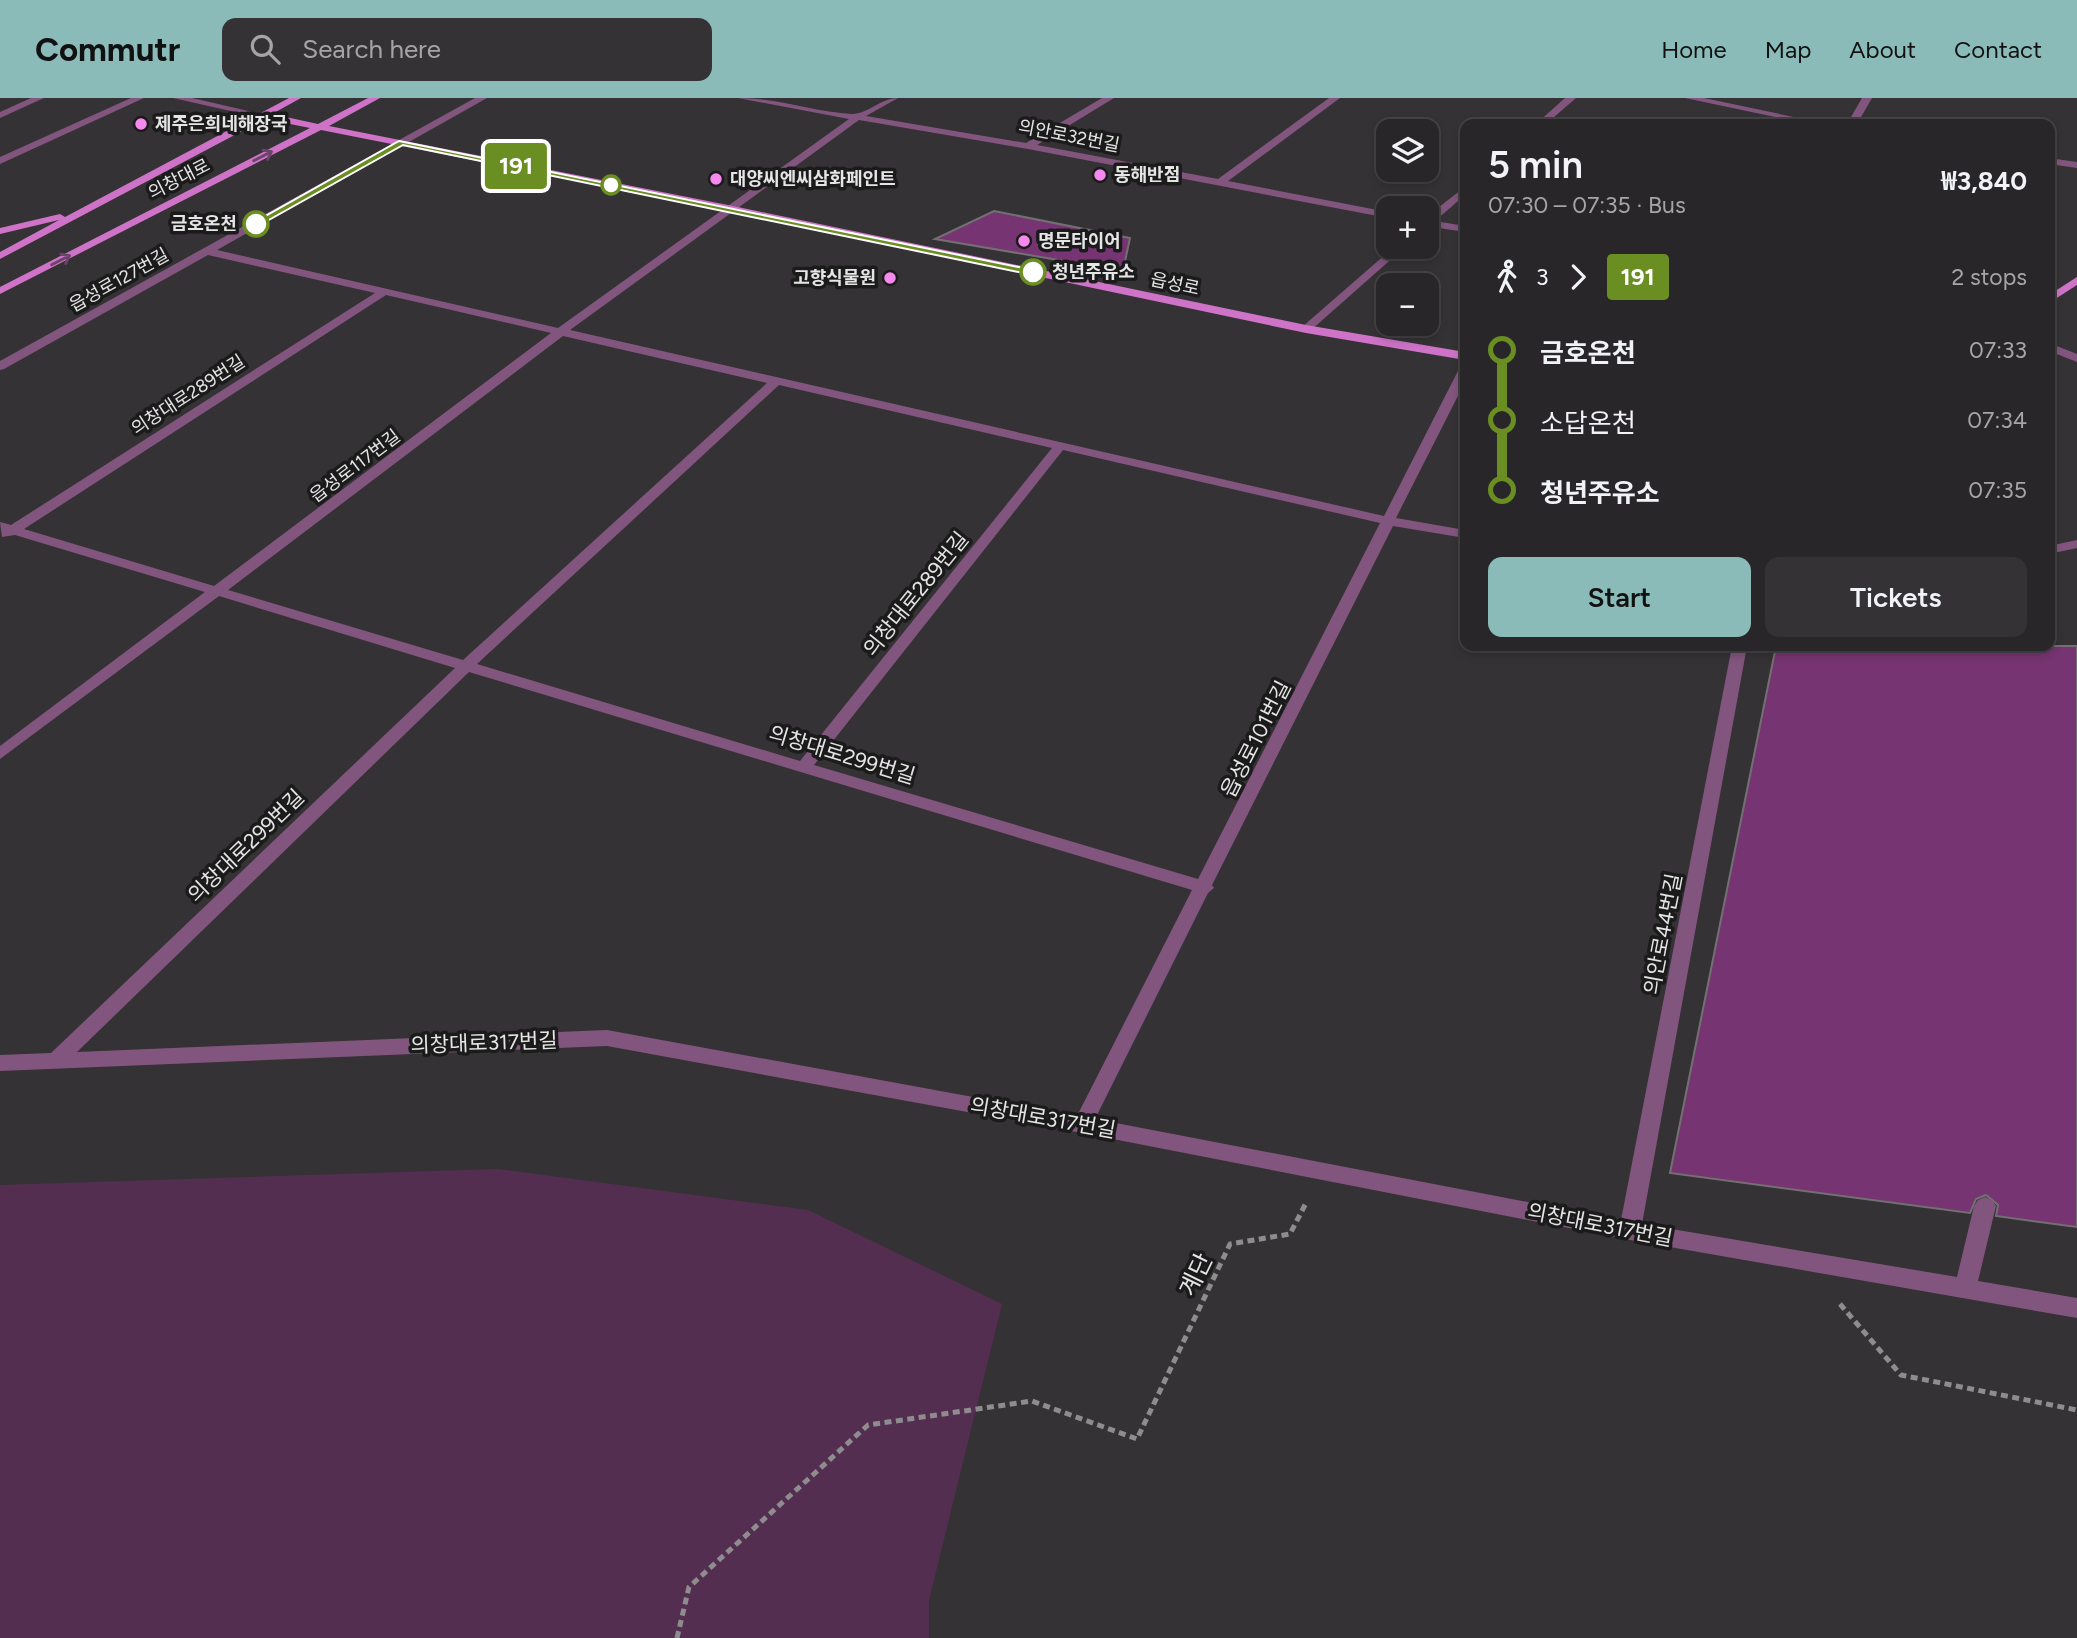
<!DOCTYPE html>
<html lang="en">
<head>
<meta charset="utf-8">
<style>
  :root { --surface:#282628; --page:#343234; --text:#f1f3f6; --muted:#a5a5a8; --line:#444345; --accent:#8bbbb9 }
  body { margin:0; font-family:Figtree,"Noto Sans KR",sans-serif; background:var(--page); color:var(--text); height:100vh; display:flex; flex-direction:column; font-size:26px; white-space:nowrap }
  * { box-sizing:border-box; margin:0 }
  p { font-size:23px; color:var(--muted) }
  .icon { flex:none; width:38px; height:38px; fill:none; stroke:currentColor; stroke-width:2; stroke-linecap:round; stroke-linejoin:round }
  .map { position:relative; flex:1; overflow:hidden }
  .side { position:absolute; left:1460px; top:21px; width:595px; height:532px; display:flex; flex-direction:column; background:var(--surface); border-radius:14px; box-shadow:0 4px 10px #0003,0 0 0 2px var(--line) }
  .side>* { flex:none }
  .badge { padding:0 14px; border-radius:5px; font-size:24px; line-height:46px }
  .fabs { position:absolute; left:1376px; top:21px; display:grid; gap:14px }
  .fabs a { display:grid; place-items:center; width:63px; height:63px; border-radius:14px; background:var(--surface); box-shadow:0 4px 10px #0003,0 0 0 2px var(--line); font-size:35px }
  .map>.badge { position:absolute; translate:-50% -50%; box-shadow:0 0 0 4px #fff }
  .legs { display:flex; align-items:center; gap:10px; height:77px; padding:0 28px; font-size:23px }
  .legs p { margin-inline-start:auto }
  .headline { display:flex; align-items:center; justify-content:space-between; height:119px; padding:0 28px }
  h1 { font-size:38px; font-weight:600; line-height:52px }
  .button { display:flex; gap:14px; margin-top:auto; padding:14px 28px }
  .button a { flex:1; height:80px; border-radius:14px; background:var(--accent); color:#111; font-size:28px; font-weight:600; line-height:80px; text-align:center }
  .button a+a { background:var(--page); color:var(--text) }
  ul { padding:0 28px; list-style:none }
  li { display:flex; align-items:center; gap:24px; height:70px; font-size:26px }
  li i { display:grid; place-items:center; width:10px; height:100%; margin:0 9px; background:currentColor }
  li i::after { content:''; width:18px; height:18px; margin:-9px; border:5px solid; border-radius:50%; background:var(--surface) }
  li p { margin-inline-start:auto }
  li:first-child i { background:linear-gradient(#0000 50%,currentColor 0) }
  li:last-child i { background:linear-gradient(currentColor 50%,#0000 0) }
  header { display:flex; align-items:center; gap:42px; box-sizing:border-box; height:98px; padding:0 35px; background:var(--accent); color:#111 }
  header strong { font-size:33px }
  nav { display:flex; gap:38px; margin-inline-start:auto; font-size:24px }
  .search { width:490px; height:63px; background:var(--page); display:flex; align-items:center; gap:18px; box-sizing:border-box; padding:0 24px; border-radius:14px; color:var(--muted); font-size:26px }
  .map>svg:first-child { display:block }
</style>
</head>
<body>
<header>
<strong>Commutr</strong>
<div class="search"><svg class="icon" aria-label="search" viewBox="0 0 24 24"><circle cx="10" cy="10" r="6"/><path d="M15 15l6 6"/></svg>Search here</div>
<nav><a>Home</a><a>Map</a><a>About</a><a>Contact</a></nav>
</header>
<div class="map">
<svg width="2077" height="1540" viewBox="0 0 2077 1540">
  <rect width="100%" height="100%" fill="#353235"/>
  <path fill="#542e51" d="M498 1071 808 1112 1002 1206 929 1502V1540H0V1087Z"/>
  <g fill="#763472" stroke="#737072" stroke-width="2">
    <path d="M994 113 1130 140 1123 173 935 141Z"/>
    <path d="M1776 548H2077V1129L1996 1118 1998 1107 1986 1097 1976 1101 1970 1115 1670 1075Z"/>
  </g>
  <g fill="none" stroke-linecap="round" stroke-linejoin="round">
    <g stroke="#8e8c8e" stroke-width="5" stroke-dasharray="7 4.5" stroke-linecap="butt">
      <path d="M1840 1206 1901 1277 2077 1312"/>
      <path d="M677 1540 689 1489 868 1327 1032 1303 1137 1341 1230 1146 1290 1136 1306 1105"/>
    </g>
    <g fill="#82557e" fill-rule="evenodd">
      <path d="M31 0H44L0 20V14Z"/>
      <path d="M131 0H144L0 66V59Z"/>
      <path d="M173 0H192L266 17 261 20Z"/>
      <path d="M475 0H487L217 152 558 230 849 21 738 0C777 0 814 14 852 16 868 16 881 0 898 0L866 18 1026 45 1102 0H1114L1037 47 1218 81 1329 0H1340L1228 83 1388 114V120L1028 51 859 22 570 232 1384 418 1459 271 1465 267V284L1396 420 1465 432V440L1393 428 1212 787 1214 790 1208 795 1095 1021 1621 1122 1732 548H1747L1642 1126 1957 1179 1974 1108 1978 1102 1985 1099 1992 1102 1996 1108 1978 1183 2077 1200V1220L1630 1142 1082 1035 607 948 0 973V957L51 955 455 570 219 498 0 661V648L205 494 15 437 2 439 0 424 11 427 375 195 208 157 4 271 0 272V263ZM386 197 551 235 214 488 24 431ZM563 238 767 285 463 562 228 492ZM779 287 1052 350 800 663 477 566ZM1063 352 1380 425 1198 781 814 667ZM469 574 1192 792 1077 1018 607 932 77 954Z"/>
      <path d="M1565 0H1576L1546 26H1536Z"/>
      <path d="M1685 0H1704L1827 26H1809Z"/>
      <path d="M1862 0H1872L1857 26H1847Z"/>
      <path d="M2049 60 2077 64V70L2049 66Z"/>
      <path d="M1465 89V97L1435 123 1465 128V134L1426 128V119Z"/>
      <path d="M1394 149H1405L1310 233H1302V229Z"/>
      <path d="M2049 245 2077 256V264L2049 253Z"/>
      <path d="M2077 442V450L2049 456V448Z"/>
    </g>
    <g fill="#ce73c7" fill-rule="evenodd">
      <path d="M289 0H301L272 16 318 26 368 0H380L329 28 733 108 1306 227 1465 254V262L1306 235 733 114 321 32 0 196V189L310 30 265 21 0 161V154L59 122 0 136V130L60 116 65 119Z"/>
      <path d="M2077 179V187L2049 205V197Z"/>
    </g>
  </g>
  <defs><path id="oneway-shaft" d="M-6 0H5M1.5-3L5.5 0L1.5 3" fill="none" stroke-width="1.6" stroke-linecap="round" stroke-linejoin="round" transform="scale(1.75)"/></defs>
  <g stroke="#6c4369">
    <use href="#oneway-shaft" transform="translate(263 58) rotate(-27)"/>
    <use href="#oneway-shaft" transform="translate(61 162) rotate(-27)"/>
  </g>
  <path fill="#6b8e23" stroke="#fff" stroke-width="2" d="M399 43 1033 172 1038 174 1033 177 403 47 258 128 251 126Z"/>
  <g fill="#f689ee" stroke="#1c1b1c" stroke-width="2.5">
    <circle cx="141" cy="26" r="7"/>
    <circle cx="1100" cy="77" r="7"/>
    <circle cx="716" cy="81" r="7"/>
    <circle cx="1024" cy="143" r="7"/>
    <circle cx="890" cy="180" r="7"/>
  </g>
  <g fill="#fff" stroke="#6b8e23" stroke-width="3.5">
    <circle cx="611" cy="87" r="9"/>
    <circle cx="256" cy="126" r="12"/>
    <circle cx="1033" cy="174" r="12"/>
  </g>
  <g text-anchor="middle" stroke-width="7" stroke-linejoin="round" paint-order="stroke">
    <g font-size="18" font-weight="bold" fill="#e6e5e6" stroke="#1c1b1c" text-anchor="start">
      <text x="155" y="32">제주은희네해장국</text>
      <text x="1114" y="83">동해반점</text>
      <text x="730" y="87">대양씨엔씨삼화페인트</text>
      <text x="1038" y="149">명문타이어</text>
      <text x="876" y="186" text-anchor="end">고향식물원</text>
    </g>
    <g font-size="18" fill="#e6e5e6" stroke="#1c1b1c">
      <text transform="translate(1069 38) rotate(11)" y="6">의안로32번길</text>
      <text transform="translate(179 81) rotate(-27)" y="6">의창대로</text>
      <text transform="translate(119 182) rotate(-29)" y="6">읍성로127번길</text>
      <text transform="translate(1175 186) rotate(12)" y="6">읍성로</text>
      <text transform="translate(188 297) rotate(-33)" y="6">의창대로289번길</text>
      <text transform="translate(355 368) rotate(-37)" y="6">읍성로117번길</text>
    </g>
    <g font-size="18" font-weight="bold" fill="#e6e5e6" stroke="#1c1b1c" text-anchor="end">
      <text x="237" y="132">금호온천</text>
      <text x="1052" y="180" text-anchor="start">청년주유소</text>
    </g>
    <g font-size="21" fill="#e6e5e6" stroke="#1c1b1c">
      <text transform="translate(916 496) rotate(-51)" y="7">의창대로289번길</text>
      <text transform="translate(1256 641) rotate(-63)" y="7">읍성로101번길</text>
      <text transform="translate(842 657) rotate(17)" y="7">의창대로299번길</text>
      <text transform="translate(246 748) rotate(-44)" y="7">의창대로299번길</text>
      <text transform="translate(1663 836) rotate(-79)" y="7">의안로44번길</text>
      <text transform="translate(484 945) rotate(-2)" y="7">의창대로317번길</text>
      <text transform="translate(1043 1020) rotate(10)" y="7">의창대로317번길</text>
      <text transform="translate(1600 1127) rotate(11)" y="7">의창대로317번길</text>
    </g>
    <g font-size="24" fill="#e6e5e6" stroke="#1c1b1c">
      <text transform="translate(1196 1177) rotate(-64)" y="8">계단</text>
    </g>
  </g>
</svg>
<div class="fabs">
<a><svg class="icon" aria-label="layers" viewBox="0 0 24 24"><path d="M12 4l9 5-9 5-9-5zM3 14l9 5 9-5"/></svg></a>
<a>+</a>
<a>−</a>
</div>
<b class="badge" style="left:516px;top:68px;background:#6b8e23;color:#fff">191</b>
<section class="side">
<div class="headline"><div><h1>5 min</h1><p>07:30 – 07:35 · Bus</p></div><b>₩3,840</b></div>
<div class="legs"><svg class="icon" aria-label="walk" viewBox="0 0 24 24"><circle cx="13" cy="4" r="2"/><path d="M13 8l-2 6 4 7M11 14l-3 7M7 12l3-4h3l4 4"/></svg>3<svg class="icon" aria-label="forward" viewBox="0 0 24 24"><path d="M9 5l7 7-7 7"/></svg><b class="badge" style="background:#6b8e23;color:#fff">191</b><p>2 stops</p></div>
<ul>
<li><i style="color:#6b8e23"></i><b>금호온천</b><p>07:33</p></li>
<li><i style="color:#6b8e23"></i><span>소답온천</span><p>07:34</p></li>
<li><i style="color:#6b8e23"></i><b>청년주유소</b><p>07:35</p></li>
</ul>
<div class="button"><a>Start</a><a>Tickets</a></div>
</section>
</div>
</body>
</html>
